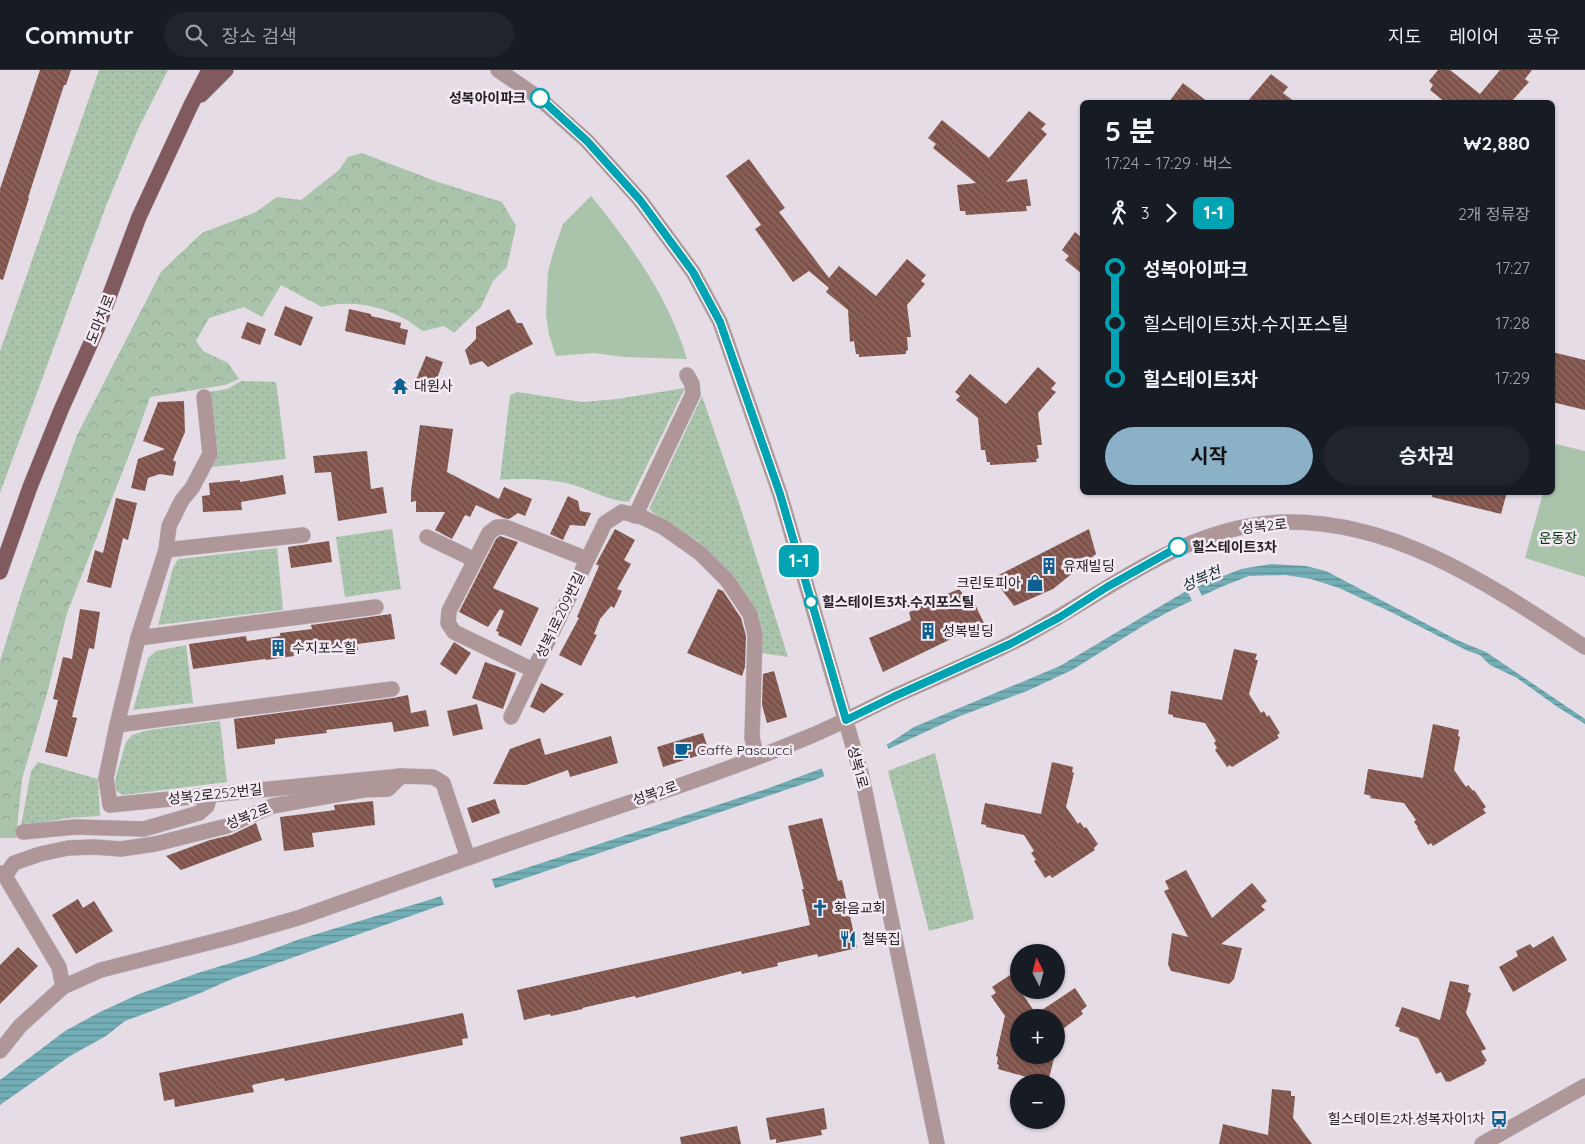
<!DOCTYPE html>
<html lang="ko">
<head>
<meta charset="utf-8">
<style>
  :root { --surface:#171b24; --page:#20242c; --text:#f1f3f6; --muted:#9ea1a6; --line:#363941; --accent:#8bb1c9 }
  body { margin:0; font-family:Quicksand,"Noto Sans KR",sans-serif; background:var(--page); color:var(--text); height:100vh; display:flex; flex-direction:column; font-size:19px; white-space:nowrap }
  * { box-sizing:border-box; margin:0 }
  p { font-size:16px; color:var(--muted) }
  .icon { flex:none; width:28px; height:28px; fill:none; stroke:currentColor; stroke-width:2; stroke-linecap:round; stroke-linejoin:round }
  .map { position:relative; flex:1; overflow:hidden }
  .drawer { position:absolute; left:1080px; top:30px; width:475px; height:395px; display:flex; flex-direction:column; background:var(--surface); border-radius:8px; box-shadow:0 1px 4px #0004 }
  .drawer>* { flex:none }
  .badge { padding:0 10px; border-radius:8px; font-size:18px; line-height:32px }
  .needle { width:32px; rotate:354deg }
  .tools { position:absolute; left:1010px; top:874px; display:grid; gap:10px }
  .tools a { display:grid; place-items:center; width:55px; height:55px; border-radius:50%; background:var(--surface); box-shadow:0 1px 4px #0004; font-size:25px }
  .map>.badge { position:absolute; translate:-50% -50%; box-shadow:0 0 0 2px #fff }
  .legs { display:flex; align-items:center; gap:8px; height:55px; padding:0 25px; font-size:16px }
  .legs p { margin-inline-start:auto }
  .headline { display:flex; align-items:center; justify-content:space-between; height:85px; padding:0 25px }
  h1 { font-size:28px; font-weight:700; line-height:38px }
  .cta { display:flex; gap:10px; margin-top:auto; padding:10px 25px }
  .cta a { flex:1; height:58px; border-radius:30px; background:var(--accent); color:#111; font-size:20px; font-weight:700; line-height:58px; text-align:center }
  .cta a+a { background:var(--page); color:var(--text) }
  ul { padding:0 25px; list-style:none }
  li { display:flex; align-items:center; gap:18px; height:55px; font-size:19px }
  li i { display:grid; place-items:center; width:8px; height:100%; margin:0 6px; background:currentColor }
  li i::after { content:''; width:12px; height:12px; margin:-6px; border:4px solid; border-radius:50%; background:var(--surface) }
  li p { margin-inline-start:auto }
  li:first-child i { background:linear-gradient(#0000 50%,currentColor 0) }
  li:last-child i { background:linear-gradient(currentColor 50%,#0000 0) }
  header { display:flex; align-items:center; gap:30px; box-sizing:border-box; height:70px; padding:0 25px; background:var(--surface); border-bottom:1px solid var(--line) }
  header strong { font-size:24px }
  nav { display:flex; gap:28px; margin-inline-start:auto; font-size:18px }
  .search { width:350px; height:45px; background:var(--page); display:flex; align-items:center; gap:12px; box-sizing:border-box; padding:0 18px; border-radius:28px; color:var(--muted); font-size:19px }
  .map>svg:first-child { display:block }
</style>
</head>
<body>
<header>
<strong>Commutr</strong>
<div class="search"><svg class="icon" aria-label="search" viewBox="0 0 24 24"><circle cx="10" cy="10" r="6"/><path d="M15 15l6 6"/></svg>장소 검색</div>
<nav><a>지도</a><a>레이어</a><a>공유</a></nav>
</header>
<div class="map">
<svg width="1585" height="1074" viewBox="0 0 1585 1074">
  <defs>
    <pattern id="grass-dots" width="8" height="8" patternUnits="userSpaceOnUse" patternTransform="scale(1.25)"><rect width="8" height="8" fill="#aac4ac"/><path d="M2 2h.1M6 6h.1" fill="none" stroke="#92a894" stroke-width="1.8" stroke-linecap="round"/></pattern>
    <pattern id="forest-crowns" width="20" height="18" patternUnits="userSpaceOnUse" patternTransform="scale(1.25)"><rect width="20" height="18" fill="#aac4ac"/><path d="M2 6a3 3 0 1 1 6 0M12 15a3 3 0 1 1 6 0" fill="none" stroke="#92a894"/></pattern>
    <pattern id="water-rules" width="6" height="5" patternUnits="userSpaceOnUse" patternTransform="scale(1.25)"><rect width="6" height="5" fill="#73aeb6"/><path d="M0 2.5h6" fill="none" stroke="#5e8d94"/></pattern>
    <pattern id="building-back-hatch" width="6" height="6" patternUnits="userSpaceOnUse" patternTransform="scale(1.25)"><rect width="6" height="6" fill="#7f534a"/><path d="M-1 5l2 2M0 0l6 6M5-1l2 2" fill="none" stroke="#8e6d67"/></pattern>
  </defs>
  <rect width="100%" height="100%" fill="#e5dce6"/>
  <g fill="url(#grass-dots)">
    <path d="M99 0H168L138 59 106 136 0 423V281Z"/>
    <path d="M241 311 276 312 286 389 212 397 218 380 209 322 227 319Z"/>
    <path d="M685 318 629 432C607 431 588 418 566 413 549 409 518 408 500 410L510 325 517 322 582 332 617 329Z"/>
    <path d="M702 326 740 436 788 587 762 583 760 564 733 506 697 470 674 459 649 439Z"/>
    <path d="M392 459 401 519 345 527 336 467Z"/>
    <path d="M277 478 283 540 158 555 173 498 178 489Z"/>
    <path d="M186 575 193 633 133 640 148 588 156 581Z"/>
    <path d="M220 651 227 712 123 725 116 721 115 710 126 672 132 665 149 660Z"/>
    <path d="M935 683 974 849 929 861 888 701Z"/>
    <path d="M38 692 98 709 100 746 68 748 21 756 31 701Z"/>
  </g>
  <path fill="url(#forest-crowns)" d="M362 83 435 111 502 132 516 156 507 197 493 211 481 237 454 263 444 256 423 261C416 257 410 251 403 248 378 235 349 230 322 237L281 215 262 247 244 237 209 248 196 271 203 281 228 293 239 309 225 315 150 327 133 375 67 543 48 620 22 709 16 768H0V591L21 524 77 365 161 202 202 163 256 142 277 127 301 130 339 100 348 87Z"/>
  <g fill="#aac4ac">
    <path d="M591 126C631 175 669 228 687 289L625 287 593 283 556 286 549 265 546 245 548 202 553 183 563 154Z"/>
    <path d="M1556 374 1585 381V507L1525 488 1543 423 1552 422 1553 387Z"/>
  </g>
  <path fill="url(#water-rules)" d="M1271 494 1306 496 1326 501 1457 570 1486 582 1585 649V654L1559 638 1517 608 1490 595 1480 585 1468 581 1391 542 1339 518 1311 509 1285 505 1249 506 1221 517 1172 540 1146 554 1072 600 1027 621 960 646 895 676 815 710 505 815 433 838 232 909 198 924 125 951 106 966 70 986 0 1035V1010L65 961 98 943 139 924 198 903 257 885 300 869 429 830 769 718 890 673 914 657 1060 596 1186 521 1241 499Z"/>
  <g fill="#e5dce6">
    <path d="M1196 514 1203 528 1193 533 1186 518Z"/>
    <path d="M886 672 889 681 825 708 821 696Z"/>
    <path d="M491 807 496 821 445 837 440 824Z"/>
  </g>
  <g fill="url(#building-back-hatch)">
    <path d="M40 0H71L66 15H64L28 128H29L3 210 0 209V119Z"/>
    <path d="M1438 0H1450L1480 24 1500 0H1532L1525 9 1529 12 1511 32H1445L1430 20 1433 15 1429 11Z"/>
    <path d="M1271 4 1288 17 1283 23 1295 32H1247Z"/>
    <path d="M1183 13 1208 32H1169Z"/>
    <path d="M1029 41 1046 54 1041 59 1047 64 1006 112 1027 109 1031 136H1026L1027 141 966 145 965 141H960L957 115 976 113 933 78 936 74 928 68 942 50 989 88Z"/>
    <path d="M749 89 785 138 779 142 829 208 839 196 876 226 907 189 926 205 921 211 925 214 907 235 911 267H907L908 280 906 281V284L859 287V284H856L854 271 850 272 848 240 826 222 829 218 809 201 793 212 755 159 761 155 726 106Z"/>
    <path d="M1075 162 1082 168V204L1065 190 1069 186 1062 180Z"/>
    <path d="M285 236 313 247 301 276 274 265Z"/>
    <path d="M349 239 371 244V246L401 253 400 258 408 260 405 275 345 261Z"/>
    <path d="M509 239 517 253H522L533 274 488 297 482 291 470 295 465 280 476 269V257Z"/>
    <path d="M247 252 266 259 260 275 241 268Z"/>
    <path d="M1552 282 1585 290V340L1552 332Z"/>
    <path d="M426 286 443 292 434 317 416 310Z"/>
    <path d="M1038 297 1056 313 1051 319 1056 322 1038 343 1042 375H1037L1039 388 1036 389 1037 392 990 395V392H987L985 380H981L978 348 956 330 960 326 955 322 970 304 1006 334Z"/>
    <path d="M184 331 185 362 173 390 176 392 173 406 160 404 148 408 145 421 131 418 138 389 165 379 143 371 158 332Z"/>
    <path d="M420 355 453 359 447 402 499 429 504 417 532 429 525 446 518 443 509 449 504 448 476 435 470 447 465 445 452 469 435 460 445 442H416V431L411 432V421Z"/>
    <path d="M367 381 371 419 383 417 387 443 338 451 331 402 315 403 313 386Z"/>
    <path d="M283 405 286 424 241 432 242 440 203 442 202 426 210 425 209 413 240 410V412Z"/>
    <path d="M1432 422H1507L1501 444 1432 427Z"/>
    <path d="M568 426 578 431 580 441 591 443 585 456 570 455 563 470 550 464Z"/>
    <path d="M116 428 137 433 128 470 123 468 111 518 87 512 95 480 103 483Z"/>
    <path d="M615 459 635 470 624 490 631 494 617 519 622 521 614 538 611 536 600 549 594 564 597 565 581 596 559 585 579 548 577 547 599 496 596 494Z"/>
    <path d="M1089 459 1096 484 1053 519 1014 536 993 508Z"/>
    <path d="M500 466 518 472 493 518 539 538 521 576 498 565 499 562 496 561 504 541 500 539 488 557 459 542 496 469Z"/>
    <path d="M329 471 332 492 291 498 288 477Z"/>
    <path d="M718 519 723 521 741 548 746 566 745 597 742 606 687 583Z"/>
    <path d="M959 519 966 528 971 526 984 553 883 602 869 568 911 550 909 542 921 538 920 533 930 529 933 530Z"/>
    <path d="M80 539 100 542 94 579 89 578 72 647 77 648 67 687 45 682 58 630 53 629 63 587 72 589Z"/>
    <path d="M391 544 395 569 357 574 358 580 343 583 342 575 293 581 294 586 266 590 265 589 193 599 189 574 246 566 247 571 280 566V563L312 559 311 555Z"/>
    <path d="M454 572 471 583 456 605 440 594Z"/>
    <path d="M1234 579 1257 584 1255 590H1258L1249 624 1261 643 1264 641 1267 647 1269 645 1280 663 1277 665 1279 668 1232 697 1230 695 1227 697 1215 680 1217 678 1214 673 1216 671 1205 653 1173 647V645L1168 644 1171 621 1222 630Z"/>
    <path d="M485 592 516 603 503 639 472 628Z"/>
    <path d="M774 601 787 647 767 653 762 635 763 604Z"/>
    <path d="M541 613 564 624 544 643 530 637Z"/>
    <path d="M408 625 411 643 426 640 429 656 394 662 392 652 326 660 327 663 275 669V674L237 679 234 649 393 628Z"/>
    <path d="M477 634 483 659 453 666 447 641Z"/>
    <path d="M1433 654 1459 660 1458 666 1460 667 1454 700 1466 717 1468 715 1473 721 1474 720 1486 737 1483 739 1486 743 1433 776 1431 773 1428 775 1417 758 1418 757 1414 752 1416 750 1404 733 1370 728 1371 726 1364 724 1368 699 1423 708Z"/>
    <path d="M703 663 709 682 663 697 657 677Z"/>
    <path d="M611 666 618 693 570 707 568 700 526 715 493 714 510 679 540 668 545 685Z"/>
    <path d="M1052 692 1073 697 1072 702 1074 703 1066 737 1078 754 1080 752 1084 758 1086 757 1098 774 1094 778 1095 780 1052 808 1050 805 1045 808 1034 791 1036 790 1031 783 1034 781 1024 765 986 757V755L981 754 985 733 1041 744Z"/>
    <path d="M495 729 500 743 472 753 467 738Z"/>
    <path d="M373 731 375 755 312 763 314 777 284 781 280 747 335 740 334 735Z"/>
    <path d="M822 748 838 811 842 810 857 878 818 887 817 884 777 893 778 896 742 904 741 901 636 928 635 926 582 938 583 939 551 946 550 944 524 950 517 920 810 855 802 819H804L788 756Z"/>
    <path d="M256 753 262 770 181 800 166 786 210 770 231 765Z"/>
    <path d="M1186 800 1212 848 1252 813 1267 831 1261 836 1265 840 1221 874 1242 878 1234 909 1229 914 1171 901 1168 894 1172 863 1188 867 1164 821 1169 819 1165 811Z"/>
    <path d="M78 829 83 838 94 831 113 861 76 884 52 845Z"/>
    <path d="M1553 866 1567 890 1513 922 1499 897 1518 886 1516 881 1530 874 1533 878Z"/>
    <path d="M18 877 38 896 0 934V895Z"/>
    <path d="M1010 905 1036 944 1075 918 1087 936 1081 941 1083 944 1056 964V948H1019V985H1055L1048 1012H1044L998 999 999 995 997 994 998 987 996 986 1005 946 991 926 996 923 992 917Z"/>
    <path d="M1450 911 1469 915 1468 922 1471 923 1466 943 1486 979 1481 981 1487 991 1484 992 1485 994 1449 1012 1448 1011 1446 1012 1441 1002 1436 1004 1418 968 1399 961 1400 958 1395 956 1402 937 1440 950Z"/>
    <path d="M463 943 468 968 462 969 463 975 285 1011 284 1008 252 1015 254 1022 175 1037 174 1029 164 1031 159 1003Z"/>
    <path d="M1272 1019 1291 1021V1026H1295L1293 1048 1312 1074H1219L1223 1054 1268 1065Z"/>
    <path d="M824 1038 827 1059 821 1060 822 1065 776 1073V1069L770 1070 766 1048Z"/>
    <path d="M737 1056 741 1074H681L680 1067Z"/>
  </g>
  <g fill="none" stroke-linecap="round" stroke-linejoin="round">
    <g stroke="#c2bac3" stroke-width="16">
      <g id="minor">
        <path d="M498 0 539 28 587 71 640 130 693 202 720 252 780 424 862 707 937 1074"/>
        <path d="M204 327 210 384 192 418 182 430 169 456 166 480 138 568 117 655 106 708 110 735 401 706 433 707 443 713 468 788"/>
        <path d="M635 446 693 324 692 314 687 305"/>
        <path d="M427 467 475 490"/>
        <path d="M166 480 303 465"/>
        <path d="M138 568 376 537"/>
        <path d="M533 600 454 562 448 553 449 541 489 463 497 457H505L587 489"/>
        <path d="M511 647 605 453 622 442 642 447 663 457 700 483 727 510 750 544 755 565 752 668 757 687"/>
        <path d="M117 655 392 619"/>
        <path d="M23 762 75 757 144 759 199 743 207 736 210 725"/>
        <path d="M0 803 5 806 59 897 63 917"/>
        <path d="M5 806 14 793 40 784 68 778 94 777 121 779 155 774 227 756 272 736 363 720 388 719 401 706"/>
        <path d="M0 981 20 956 63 917 101 900 235 866 298 848C386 817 474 785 563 755 643 728 724 702 801 670 834 657 865 640 897 625 939 606 983 588 1025 566 1109 521 1185 455 1285 452 1398 450 1494 518 1585 577"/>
        <path d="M1482 1074 1585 1016"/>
      </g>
    </g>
    <g stroke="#c2bac3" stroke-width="16">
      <g id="major">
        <path d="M201 25 226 0"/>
        <path d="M0 502 30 417 61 340 97 259 139 147 191 35 209 0"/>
      </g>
    </g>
    <use href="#minor" stroke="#ae9699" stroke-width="15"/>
    <use href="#major" stroke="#815a5e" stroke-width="15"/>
  </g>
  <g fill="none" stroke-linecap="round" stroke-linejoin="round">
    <g stroke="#fff" stroke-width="11">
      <path id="line-1" d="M540 28 587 71 640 130 693 202 720 252 780 424 846 650 893 627 1010 574 1060 547 1107 517 1178 477"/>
    </g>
    <use href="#line-1" stroke="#00a3b4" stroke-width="8"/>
  </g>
  <defs>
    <g id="temple-bare" transform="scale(1.35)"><path d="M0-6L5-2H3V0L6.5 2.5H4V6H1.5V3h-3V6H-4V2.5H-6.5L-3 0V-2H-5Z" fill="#0f6092" stroke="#f3eaf3" stroke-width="2.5" paint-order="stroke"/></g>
    <g id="building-bare" transform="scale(1.35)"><path d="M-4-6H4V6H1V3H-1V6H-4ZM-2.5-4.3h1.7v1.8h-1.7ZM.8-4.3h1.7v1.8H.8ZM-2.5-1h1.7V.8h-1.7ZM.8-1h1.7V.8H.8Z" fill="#0f6092" stroke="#f3eaf3" stroke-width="2.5" paint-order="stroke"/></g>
    <g id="shop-bare" transform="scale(1.35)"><path d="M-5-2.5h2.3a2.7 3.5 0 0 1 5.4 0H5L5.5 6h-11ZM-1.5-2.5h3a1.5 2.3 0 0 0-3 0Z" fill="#0f6092" stroke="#f3eaf3" stroke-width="2.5" paint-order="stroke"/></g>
    <g id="cafe-bare" transform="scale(1.35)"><path d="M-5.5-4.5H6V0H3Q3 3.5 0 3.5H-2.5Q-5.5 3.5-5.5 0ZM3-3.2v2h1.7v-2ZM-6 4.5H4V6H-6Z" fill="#0f6092" stroke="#f3eaf3" stroke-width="2.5" paint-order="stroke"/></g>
    <g id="church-bare" transform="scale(1.35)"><path d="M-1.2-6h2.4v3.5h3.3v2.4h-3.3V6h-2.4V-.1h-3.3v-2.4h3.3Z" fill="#0f6092" stroke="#f3eaf3" stroke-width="2.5" paint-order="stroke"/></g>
    <g id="restaurant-bare" transform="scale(1.35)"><path d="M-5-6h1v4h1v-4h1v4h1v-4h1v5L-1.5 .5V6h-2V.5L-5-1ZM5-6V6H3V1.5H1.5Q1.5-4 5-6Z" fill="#0f6092" stroke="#f3eaf3" stroke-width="2.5" paint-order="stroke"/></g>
    <g id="bus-bare" transform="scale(1.35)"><path d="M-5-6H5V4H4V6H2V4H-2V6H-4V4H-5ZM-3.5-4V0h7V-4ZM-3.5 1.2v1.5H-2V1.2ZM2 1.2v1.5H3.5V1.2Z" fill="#0f6092" stroke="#f3eaf3" stroke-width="2.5" paint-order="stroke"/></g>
  </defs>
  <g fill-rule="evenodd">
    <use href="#temple-bare" x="400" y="316"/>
    <use href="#building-bare" x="1049" y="496"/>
    <use href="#shop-bare" x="1035" y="513"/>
    <use href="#building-bare" x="928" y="561"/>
    <use href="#building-bare" x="278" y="578"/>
    <use href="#cafe-bare" x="683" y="680"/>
    <use href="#church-bare" x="820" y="838"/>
    <use href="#restaurant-bare" x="848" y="869"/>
    <use href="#bus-bare" x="1499" y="1049"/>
  </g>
  <g fill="#fff" stroke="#00a3b4" stroke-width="2.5">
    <circle cx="540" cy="28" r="9"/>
    <circle cx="1178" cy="477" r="9"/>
    <circle cx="811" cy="532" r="6"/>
  </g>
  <g text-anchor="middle" stroke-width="5" stroke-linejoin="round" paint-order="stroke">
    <g font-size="14" font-weight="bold" fill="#242024" stroke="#f3eaf3" text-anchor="start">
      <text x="526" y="33" text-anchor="end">성복아이파크</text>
      <text x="1192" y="482">힐스테이트3차</text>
      <text x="822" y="537">힐스테이트3차.수지포스틸</text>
    </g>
    <g font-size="14" fill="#242024" stroke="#f3eaf3">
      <text transform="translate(100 249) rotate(-68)" y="5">도마치로</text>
      <text transform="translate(1264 456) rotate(-6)" y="5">성복2로</text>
      <text transform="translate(560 545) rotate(-64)" y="5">성복1로209번길</text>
      <text transform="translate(858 697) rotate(75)" y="5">성복1로</text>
      <text transform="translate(655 723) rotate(-19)" y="5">성복2로</text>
      <text transform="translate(215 724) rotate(-6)" y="5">성복2로252번길</text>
      <text transform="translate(248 746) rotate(-22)" y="5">성복2로</text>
    </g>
    <g font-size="14" fill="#242024" stroke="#f3eaf3" text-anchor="start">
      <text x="414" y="321">대원사</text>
      <text x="1063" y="501">유재빌딩</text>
      <text x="1021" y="518" text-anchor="end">크린토피아</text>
      <text x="942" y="566">성복빌딩</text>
      <text x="292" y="583">수지포스힐</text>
      <text x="697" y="685">Caffè Pascucci</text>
      <text x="834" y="843">화음교회</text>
      <text x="862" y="874">철뚝집</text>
      <text x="1485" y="1054" text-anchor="end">힐스테이트2차.성복자이1차</text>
    </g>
    <g font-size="14" fill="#003b11" stroke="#f3eaf3">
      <text x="1558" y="473">운동장</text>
    </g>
    <g font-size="15" font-style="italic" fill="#102e33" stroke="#f3eaf3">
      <text transform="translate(1201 509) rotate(-23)" y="5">성복천</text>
    </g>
  </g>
</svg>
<div class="tools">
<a><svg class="needle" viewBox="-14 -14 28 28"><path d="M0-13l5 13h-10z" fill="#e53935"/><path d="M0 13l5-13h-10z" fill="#9ea1a6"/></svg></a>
<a>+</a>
<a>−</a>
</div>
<b class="badge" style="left:799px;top:491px;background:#00a3b4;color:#fff">1-1</b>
<section class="drawer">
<div class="headline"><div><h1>5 분</h1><p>17:24 – 17:29 · 버스</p></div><b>₩2,880</b></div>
<div class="legs"><svg class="icon" aria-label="walk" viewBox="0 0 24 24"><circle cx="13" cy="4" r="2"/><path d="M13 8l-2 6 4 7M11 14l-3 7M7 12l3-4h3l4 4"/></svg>3<svg class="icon" aria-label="forward" viewBox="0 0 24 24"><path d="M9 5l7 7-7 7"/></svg><b class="badge" style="background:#00a3b4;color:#fff">1-1</b><p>2개 정류장</p></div>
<ul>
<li><i style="color:#00a3b4"></i><b>성복아이파크</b><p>17:27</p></li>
<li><i style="color:#00a3b4"></i><span>힐스테이트3차.수지포스틸</span><p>17:28</p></li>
<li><i style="color:#00a3b4"></i><b>힐스테이트3차</b><p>17:29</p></li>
</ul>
<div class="cta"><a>시작</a><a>승차권</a></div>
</section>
</div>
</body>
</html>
